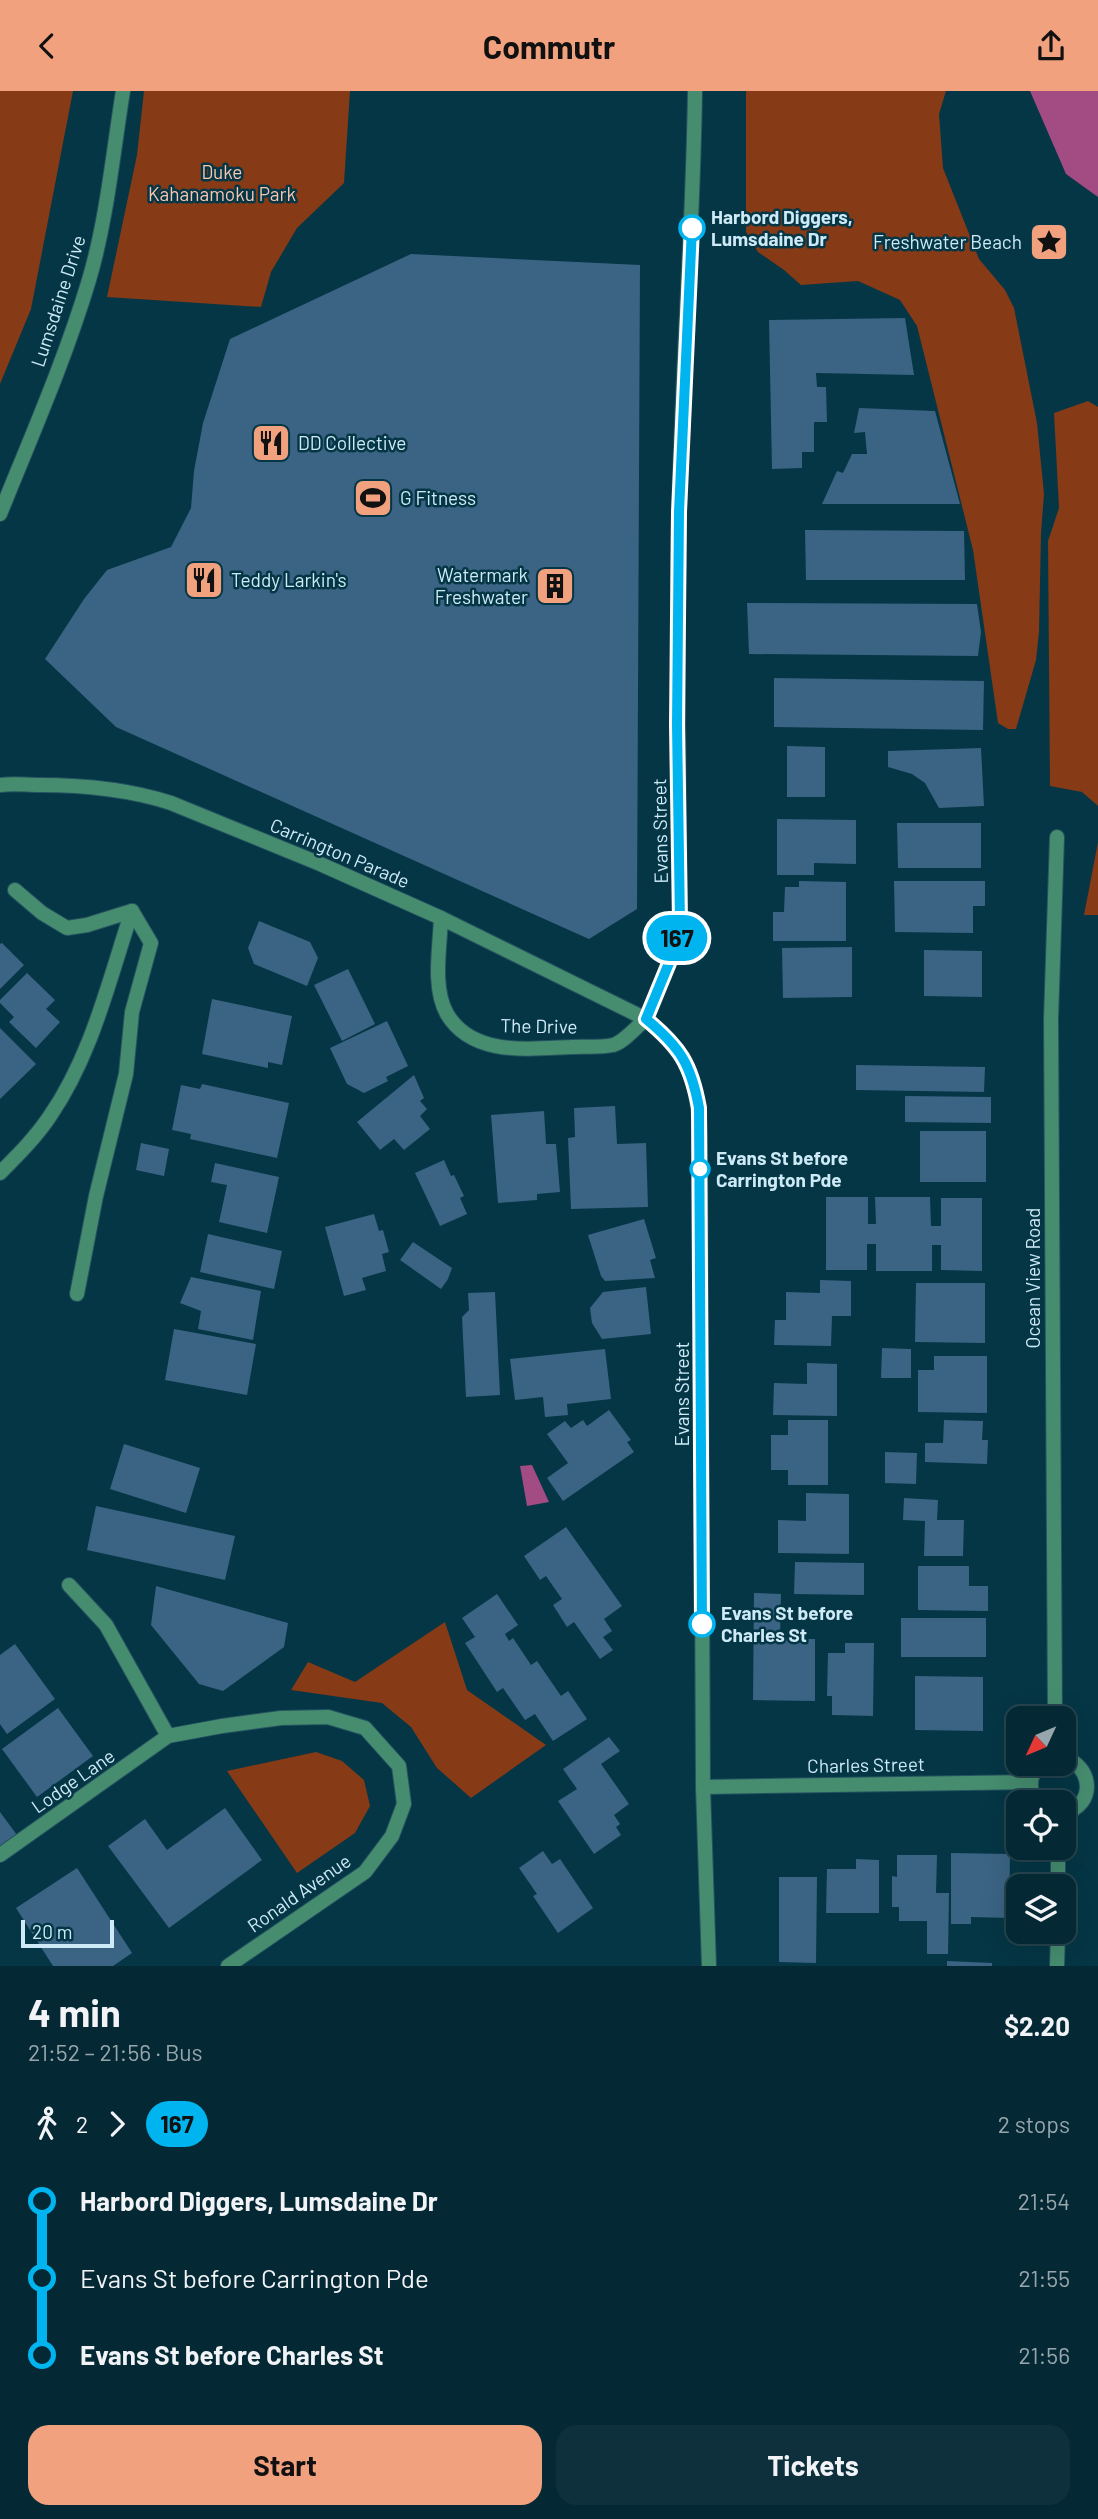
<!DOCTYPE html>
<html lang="en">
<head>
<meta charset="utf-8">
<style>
  :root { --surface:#042834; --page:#0d303c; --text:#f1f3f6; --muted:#97a6ac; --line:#25444f; --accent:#f2a17e }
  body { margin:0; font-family:Barlow,sans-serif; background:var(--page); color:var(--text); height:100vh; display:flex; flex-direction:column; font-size:26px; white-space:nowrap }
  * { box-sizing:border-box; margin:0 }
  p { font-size:23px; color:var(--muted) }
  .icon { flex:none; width:38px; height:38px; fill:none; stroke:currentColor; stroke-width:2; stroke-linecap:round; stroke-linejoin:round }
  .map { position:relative; height:1875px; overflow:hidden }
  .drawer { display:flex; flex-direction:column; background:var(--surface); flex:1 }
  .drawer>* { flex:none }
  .badge { padding:0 14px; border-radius:23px; font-size:24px; line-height:46px }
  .needle { width:46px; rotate:226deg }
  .controls { position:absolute; left:1006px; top:1615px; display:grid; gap:14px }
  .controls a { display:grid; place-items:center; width:70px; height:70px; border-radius:14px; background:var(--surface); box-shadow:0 7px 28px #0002,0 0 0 2px var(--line); font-size:35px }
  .scale { position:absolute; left:21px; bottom:18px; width:93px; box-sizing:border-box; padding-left:7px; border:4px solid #cdeaf6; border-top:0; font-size:19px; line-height:24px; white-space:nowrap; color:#cdeaf6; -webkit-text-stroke:5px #053645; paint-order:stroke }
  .map>.badge { position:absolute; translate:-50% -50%; box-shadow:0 0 0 4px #fff }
  .legs { display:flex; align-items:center; gap:10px; height:77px; padding:0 28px; font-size:23px }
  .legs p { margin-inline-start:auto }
  .headline { display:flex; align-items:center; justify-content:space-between; height:119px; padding:0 28px }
  h1 { font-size:38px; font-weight:700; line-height:52px }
  .button { display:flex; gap:14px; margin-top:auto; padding:14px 28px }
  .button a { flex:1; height:80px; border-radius:21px; background:var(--accent); color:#111; font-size:28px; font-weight:700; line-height:80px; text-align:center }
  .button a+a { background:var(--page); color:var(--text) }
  ul { padding:0 28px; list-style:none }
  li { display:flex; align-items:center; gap:24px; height:77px; font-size:26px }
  li i { display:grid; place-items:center; width:10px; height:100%; margin:0 9px; background:currentColor }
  li i::after { content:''; width:18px; height:18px; margin:-9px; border:5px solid; border-radius:50%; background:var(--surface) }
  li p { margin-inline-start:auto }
  li:first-child i { background:linear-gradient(#0000 50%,currentColor 0) }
  li:last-child i { background:linear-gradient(currentColor 50%,#0000 0) }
  header { display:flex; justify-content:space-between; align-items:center; height:91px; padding:0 28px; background:var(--accent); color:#111; font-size:32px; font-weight:700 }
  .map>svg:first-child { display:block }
</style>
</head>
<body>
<header><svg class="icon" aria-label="back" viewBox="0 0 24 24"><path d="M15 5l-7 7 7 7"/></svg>Commutr<svg class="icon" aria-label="share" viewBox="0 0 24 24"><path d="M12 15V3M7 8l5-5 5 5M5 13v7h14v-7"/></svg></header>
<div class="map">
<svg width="1098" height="1875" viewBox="0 0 1098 1875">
  <rect width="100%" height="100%" fill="#053645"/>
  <g fill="#863a16">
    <path d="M0 0H73L31 218 0 293Z"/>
    <path d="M144 0H350L344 92 297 137 271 181 261 216 107 206 137 64Z"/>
    <path d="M746 0H946L939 23 943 77 979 168 1005 199 1014 217 1037 332 1044 403 1041 442 1039 541 1036 569 1016 638H1008L998 632 973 459 917 235 900 209 858 190 801 194 784 179 758 161 746 141Z"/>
    <path d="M1088 310 1098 316V715L1082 701 1050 695 1048 450 1059 417 1054 322Z"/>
    <path d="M1098 751V824H1084Z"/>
    <path d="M445 1531 467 1599 546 1654 471 1707 437 1677 411 1636 382 1612 291 1599 308 1571 355 1591Z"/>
    <path d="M316 1661 342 1670 364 1689 370 1715 355 1742 297 1782 227 1680Z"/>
  </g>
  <g fill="#a34c83">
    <path d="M1030 0H1098V106L1066 83Z"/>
    <path d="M532 1374 549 1411 527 1415 520 1375Z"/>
  </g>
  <g fill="#3b6383">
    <path d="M411 163 640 174 637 818 589 848 116 636 45 568 84 508 107 479 171 456 191 417 194 380 203 332 230 248Z"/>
    <path d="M905 227 914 284 816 282 817 296H826L827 331H814V361H802V377L772 378 769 229Z"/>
    <path d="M859 317 935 320 960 413H822L837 380 843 382 852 363H867L865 341 854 342Z"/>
    <path d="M805 439 964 440 965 489H806Z"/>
    <path d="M747 512 977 513 981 541 978 565 749 563Z"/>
    <path d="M774 587 984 590 983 639 774 636Z"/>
    <path d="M787 655 825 656V706H787Z"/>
    <path d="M981 657 984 715 939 717 925 692 912 683 888 676V660Z"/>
    <path d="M777 728 856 729V773L814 772V784H777Z"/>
    <path d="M897 732H981V777H898Z"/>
    <path d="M799 790 846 791V850H773V821H784L785 796H799Z"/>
    <path d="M894 790H985V815H973V842L895 841Z"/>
    <path d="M259 830 310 851 318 867 307 895 254 873 248 857Z"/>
    <path d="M2 852 24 874 0 898V853Z"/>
    <path d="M852 856V906L783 907 782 857Z"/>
    <path d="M924 859 982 860V906L924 905Z"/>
    <path d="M348 878 375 933 342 950 314 894Z"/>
    <path d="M27 882 55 909 46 918 60 931 36 957 9 931 14 926 0 912V909Z"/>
    <path d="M212 908 292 925 282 974 268 971V977L202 963Z"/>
    <path d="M387 930 408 975 386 986 388 990 364 1002 347 993 330 957Z"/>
    <path d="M0 937 36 973 0 1008Z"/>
    <path d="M856 974 985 976 984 1001 856 999Z"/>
    <path d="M414 984 424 1007 420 1010 427 1018 420 1025 430 1038 404 1059 394 1048 380 1059 357 1031Z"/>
    <path d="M202 993 289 1012 277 1067 190 1048 191 1043 172 1039 181 994 200 998Z"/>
    <path d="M905 1005 991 1006V1032L905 1031Z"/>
    <path d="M615 1015 617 1053 646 1052 648 1116 571 1118 568 1047 575 1046 574 1017Z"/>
    <path d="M544 1020 546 1053H556L560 1101 537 1103V1109L498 1112 491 1024Z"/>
    <rect x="920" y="1040" width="66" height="51"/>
    <path d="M141 1052 169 1058 164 1085 136 1079Z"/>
    <path d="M444 1069 451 1085 454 1084 464 1105 460 1107 467 1123 440 1135 415 1082Z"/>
    <path d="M215 1072 279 1086 267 1142 219 1131 227 1094 211 1091Z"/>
    <path d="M826 1106H868V1133H876L875 1106H930L931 1135H941V1107H982V1180L941 1179V1154H932V1180H876V1153H867V1179H826Z"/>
    <path d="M374 1123 379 1140 383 1139 389 1161 382 1163 386 1180 362 1187 366 1199 344 1205 325 1136Z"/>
    <path d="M644 1128 656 1167 650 1169 655 1187 605 1190 601 1185 588 1144Z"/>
    <path d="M208 1143 282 1160 274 1198 200 1181Z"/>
    <path d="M413 1151 452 1177 448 1188 441 1198 400 1169Z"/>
    <path d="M191 1186 261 1200 253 1249 198 1238 201 1220 180 1212Z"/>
    <path d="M820 1189 851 1190V1225H832L831 1255 774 1254 775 1229H786V1201L820 1202Z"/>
    <path d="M916 1192H985V1252L915 1251Z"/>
    <path d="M646 1196 651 1243 602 1248 592 1232 590 1217 603 1201Z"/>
    <path d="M495 1201 500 1304 466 1306 462 1226 469 1219 468 1202Z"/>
    <path d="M174 1238 256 1253 247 1304 165 1289Z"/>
    <path d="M882 1257 911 1258V1287H881Z"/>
    <path d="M605 1258 611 1308 567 1313 568 1324 545 1326 543 1306 515 1309 510 1268Z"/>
    <path d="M934 1265H987V1322L918 1321V1279H934Z"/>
    <path d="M807 1272 837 1273V1325L773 1324 774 1292 807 1293Z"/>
    <path d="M609 1319 631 1349 627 1351 634 1361 563 1410 547 1387 568 1372 547 1343 565 1330 571 1337 583 1329 587 1335Z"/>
    <path d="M788 1329H828V1394H788V1379H771V1344H788Z"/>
    <path d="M944 1329 983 1330 982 1349H988L987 1373 925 1371V1352H943Z"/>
    <path d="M124 1353 200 1377 186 1422 110 1398Z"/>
    <path d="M885 1361 917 1362 916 1393 885 1392Z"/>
    <path d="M806 1402 849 1403V1463L778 1462V1429L806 1430Z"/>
    <path d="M904 1407 938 1409 937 1429H964L963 1465H924L925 1430 903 1429Z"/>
    <path d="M96 1415 235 1445 225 1489 87 1459Z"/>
    <path d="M566 1436 622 1515 604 1528 612 1540 603 1546 613 1559 600 1568 574 1531 567 1536 553 1514 562 1508 546 1485 540 1489 524 1465Z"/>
    <path d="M795 1471 864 1472V1504L794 1503Z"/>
    <path d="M918 1475H969V1495H988V1520L918 1519Z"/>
    <path d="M156 1495 288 1532 284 1556 223 1600 199 1593 151 1534Z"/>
    <path d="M754 1502 781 1503 780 1548H815V1610L753 1609Z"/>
    <path d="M497 1503 518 1534 505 1543 509 1550 513 1547 531 1574 537 1570 561 1605 568 1600 587 1628 553 1650 535 1623 525 1629 503 1597 497 1601 465 1552 475 1546 462 1527Z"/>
    <rect x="901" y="1527" width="85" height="39"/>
    <path d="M845 1552H874L873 1625 832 1624V1605H827L828 1562H845Z"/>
    <path d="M15 1553 55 1608 7 1643 0 1633V1564Z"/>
    <path d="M915 1585 983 1586V1640L915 1639Z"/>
    <path d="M58 1617 93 1665 37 1706 2 1658Z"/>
    <path d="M609 1646 620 1660 601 1673 629 1713 614 1724 620 1733 616 1736 621 1744 594 1763 558 1710 577 1698 563 1678Z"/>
    <path d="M225 1717 262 1769 169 1837 108 1755 145 1728 167 1759Z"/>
    <path d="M0 1721 17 1744 0 1756Z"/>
    <path d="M543 1760 552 1773 560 1768 593 1817 558 1842 533 1805 537 1803 519 1777Z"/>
    <path d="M951 1762 1010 1763 1009 1827 971 1826V1833H951Z"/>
    <path d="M897 1764H937L936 1802H949L948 1863H927V1830H899V1816H892V1785L897 1786Z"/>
    <path d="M856 1768 879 1769V1822H826L827 1778H856Z"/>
    <path d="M77 1777 132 1862 113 1875H53L16 1817Z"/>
    <path d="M779 1786H817L816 1872 779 1871Z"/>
    <path d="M947 1870 992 1872V1875H947Z"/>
  </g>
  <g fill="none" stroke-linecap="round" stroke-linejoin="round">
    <g stroke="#255361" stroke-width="16">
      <g id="service">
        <path d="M15 799 42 822 67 837 87 834 132 820 151 852 132 921 126 983 96 1105 77 1203"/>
        <path d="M441 827C440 856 432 897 447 923 472 965 527 958 570 956 583 955 599 957 613 954 624 951 637 935 646 928"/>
      </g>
    </g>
    <g stroke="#255361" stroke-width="16">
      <g id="minor">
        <path d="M0 423C31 346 65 269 89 189 107 128 113 62 123 0"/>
        <path d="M646 928 674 860 680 831C679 695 676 559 679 423 682 282 693 141 695 0"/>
        <path d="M0 1082C18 1064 36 1046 50 1025 92 964 109 889 132 820"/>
        <path d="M69 1494 106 1534 168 1645"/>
        <path d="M1055 1628 1051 928 1057 746"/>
        <path d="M1064 1666C1093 1676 1096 1714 1064 1722"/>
        <path d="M703 1696 1030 1691"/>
        <path d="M1037 1712C1028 1698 1029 1685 1039 1673"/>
        <path d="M0 1764 168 1645 222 1635 281 1627 328 1626 365 1637 399 1675 404 1713 392 1745 365 1781 228 1875"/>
        <path d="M1058 1796V1757"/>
        <path d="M1057 1875 1058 1841"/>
      </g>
    </g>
    <g stroke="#255361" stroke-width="16">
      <path id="tertiary" d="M0 694C13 692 26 694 39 694 84 694 128 698 171 712L318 772 441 827 646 928C690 964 698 989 700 1044L703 1696 709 1875"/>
    </g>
    <use href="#service" stroke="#468d6f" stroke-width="14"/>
    <use href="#minor" stroke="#468d6f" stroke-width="14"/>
    <use href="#tertiary" stroke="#468d6f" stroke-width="14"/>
  </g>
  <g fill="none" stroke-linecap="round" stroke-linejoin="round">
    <g stroke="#fff" stroke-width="16">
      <path id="line-1" d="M692 137 679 421 677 634 680 831 674 860 646 928C680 956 691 973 699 1017L702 1533"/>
    </g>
    <use href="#line-1" stroke="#00b5ef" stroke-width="10"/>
  </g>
  <defs>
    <g id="sight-square" transform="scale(2.0125)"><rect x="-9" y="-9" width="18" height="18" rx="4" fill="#f2a17e" stroke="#053645"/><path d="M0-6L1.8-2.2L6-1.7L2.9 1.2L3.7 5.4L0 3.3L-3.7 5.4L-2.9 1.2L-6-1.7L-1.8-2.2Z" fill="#111"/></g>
    <g id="restaurant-square" transform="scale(2.0125)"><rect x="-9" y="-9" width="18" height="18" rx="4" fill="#f2a17e" stroke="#053645"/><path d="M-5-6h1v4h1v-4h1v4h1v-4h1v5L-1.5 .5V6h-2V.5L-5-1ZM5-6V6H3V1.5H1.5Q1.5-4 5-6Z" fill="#111"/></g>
    <g id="stadium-square" transform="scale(2.0125)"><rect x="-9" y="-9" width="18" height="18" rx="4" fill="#f2a17e" stroke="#053645"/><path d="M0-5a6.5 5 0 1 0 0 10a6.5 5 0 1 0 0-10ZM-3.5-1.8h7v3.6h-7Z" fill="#111"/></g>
    <g id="building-square" transform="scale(2.0125)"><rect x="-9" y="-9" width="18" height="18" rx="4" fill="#f2a17e" stroke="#053645"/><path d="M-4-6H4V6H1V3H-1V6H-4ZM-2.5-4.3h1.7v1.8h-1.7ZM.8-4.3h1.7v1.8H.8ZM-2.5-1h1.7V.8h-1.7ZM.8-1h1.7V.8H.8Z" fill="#111"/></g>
  </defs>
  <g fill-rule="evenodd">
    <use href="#sight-square" x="1049" y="151"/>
    <use href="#restaurant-square" x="271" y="352"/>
    <use href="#stadium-square" x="373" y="407"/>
    <use href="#restaurant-square" x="204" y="489"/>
    <use href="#building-square" x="555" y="495"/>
  </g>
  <g fill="#fff" stroke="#00b5ef" stroke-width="3.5">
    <circle cx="692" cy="137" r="12"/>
    <circle cx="700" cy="1078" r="9"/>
    <circle cx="702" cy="1533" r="12"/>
  </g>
  <g text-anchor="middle" stroke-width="5" stroke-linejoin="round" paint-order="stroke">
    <g font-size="19" fill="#f9c6b1" stroke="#053645">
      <text x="222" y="88">Duke<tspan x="222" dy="22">Kahanamoku Park</tspan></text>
    </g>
    <g font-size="19" font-weight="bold" fill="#cdeaf6" stroke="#053645" text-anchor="start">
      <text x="711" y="133">Harbord Diggers,<tspan x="711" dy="22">Lumsdaine Dr</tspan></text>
      <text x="716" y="1074">Evans St before<tspan x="716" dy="22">Carrington Pde</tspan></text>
      <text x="721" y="1529">Evans St before<tspan x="721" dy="22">Charles St</tspan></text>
    </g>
    <g font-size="19" fill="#cdeaf6" stroke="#053645" text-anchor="start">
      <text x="1022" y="158" text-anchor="end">Freshwater Beach</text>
      <text x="298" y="359">DD Collective</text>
      <text x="400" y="414">G Fitness</text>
      <text x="528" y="491" text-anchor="end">Watermark<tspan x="528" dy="22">Freshwater</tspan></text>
      <text x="231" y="496">Teddy Larkin's</text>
    </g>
    <g font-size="19" fill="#cdeaf6" stroke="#053645">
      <text transform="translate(58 210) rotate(-72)" y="7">Lumsdaine Drive</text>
      <text transform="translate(660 740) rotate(-91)" y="7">Evans Street</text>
      <text transform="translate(340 762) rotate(23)" y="7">Carrington Parade</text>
      <text transform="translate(539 935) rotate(1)" y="7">The Drive</text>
      <text transform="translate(1033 1187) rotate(-90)" y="7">Ocean View Road</text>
      <text transform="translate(682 1303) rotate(-90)" y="7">Evans Street</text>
      <text transform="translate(866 1674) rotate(-1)" y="7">Charles Street</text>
      <text transform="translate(73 1690) rotate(-35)" y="7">Lodge Lane</text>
      <text transform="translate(299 1802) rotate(-35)" y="7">Ronald Avenue</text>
    </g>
  </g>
</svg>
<div class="controls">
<a><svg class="needle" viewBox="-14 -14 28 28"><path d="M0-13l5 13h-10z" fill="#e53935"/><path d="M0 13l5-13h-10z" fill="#97a6ac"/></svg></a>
<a><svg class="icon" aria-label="locate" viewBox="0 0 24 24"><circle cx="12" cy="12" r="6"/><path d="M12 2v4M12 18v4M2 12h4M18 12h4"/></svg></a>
<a><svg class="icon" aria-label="layers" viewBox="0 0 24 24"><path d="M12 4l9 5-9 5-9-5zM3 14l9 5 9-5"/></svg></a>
</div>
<div class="scale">20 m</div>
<b class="badge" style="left:677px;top:847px;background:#00b5ef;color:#111">167</b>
</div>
<section class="drawer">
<div class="headline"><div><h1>4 min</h1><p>21:52 – 21:56 · Bus</p></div><b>$2.20</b></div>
<div class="legs"><svg class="icon" aria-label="walk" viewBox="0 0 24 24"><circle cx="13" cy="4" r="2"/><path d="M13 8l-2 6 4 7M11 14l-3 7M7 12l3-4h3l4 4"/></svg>2<svg class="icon" aria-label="forward" viewBox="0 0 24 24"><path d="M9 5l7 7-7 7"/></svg><b class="badge" style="background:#00b5ef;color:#111">167</b><p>2 stops</p></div>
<ul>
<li><i style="color:#00b5ef"></i><b>Harbord Diggers, Lumsdaine Dr</b><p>21:54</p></li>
<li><i style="color:#00b5ef"></i><span>Evans St before Carrington Pde</span><p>21:55</p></li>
<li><i style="color:#00b5ef"></i><b>Evans St before Charles St</b><p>21:56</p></li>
</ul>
<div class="button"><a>Start</a><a>Tickets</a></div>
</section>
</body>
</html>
